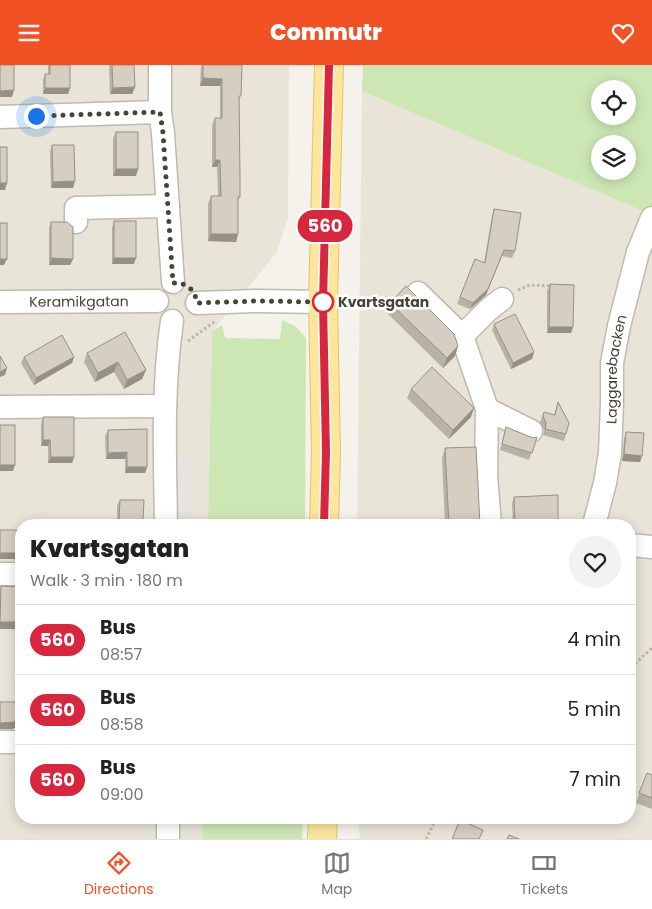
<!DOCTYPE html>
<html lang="en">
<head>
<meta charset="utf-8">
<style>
  :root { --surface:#fff; --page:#f2f2f2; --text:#222; --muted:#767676; --line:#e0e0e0; --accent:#f25123 }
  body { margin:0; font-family:Poppins,sans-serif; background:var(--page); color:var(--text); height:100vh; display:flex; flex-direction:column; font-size:19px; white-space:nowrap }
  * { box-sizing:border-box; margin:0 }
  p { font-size:16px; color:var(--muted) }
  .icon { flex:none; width:28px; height:28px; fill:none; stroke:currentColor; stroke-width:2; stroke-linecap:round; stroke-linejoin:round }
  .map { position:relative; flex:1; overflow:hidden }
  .sheet { position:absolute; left:15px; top:454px; width:621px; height:305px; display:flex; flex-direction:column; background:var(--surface); border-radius:20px; box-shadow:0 2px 12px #0003 }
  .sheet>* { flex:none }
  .badge { padding:0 10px; border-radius:16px; font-size:18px; line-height:32px }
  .fabs { position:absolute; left:591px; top:15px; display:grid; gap:10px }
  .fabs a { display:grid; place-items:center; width:45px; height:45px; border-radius:50%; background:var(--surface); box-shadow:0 2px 12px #0003; font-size:25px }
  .you { position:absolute; width:25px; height:25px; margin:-12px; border:4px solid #fff; border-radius:50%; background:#1a73e8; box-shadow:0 0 0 8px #1a73e833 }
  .map>.badge { position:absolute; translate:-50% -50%; box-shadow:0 0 0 2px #fff }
  .round { display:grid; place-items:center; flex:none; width:52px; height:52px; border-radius:26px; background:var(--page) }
  .head { display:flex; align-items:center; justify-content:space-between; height:85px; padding:0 15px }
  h1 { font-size:24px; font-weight:800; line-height:38px }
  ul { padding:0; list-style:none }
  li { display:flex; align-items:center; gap:15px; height:70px; padding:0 15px; border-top:1px solid var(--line) }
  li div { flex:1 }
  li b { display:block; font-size:19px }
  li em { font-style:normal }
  li .badge { min-width:55px; font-weight:700; text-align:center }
  header { display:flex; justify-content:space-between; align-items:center; height:65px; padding:0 15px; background:var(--accent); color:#fff; font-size:22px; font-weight:800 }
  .menu { display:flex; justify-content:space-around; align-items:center; height:70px; border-top:1px solid var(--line); background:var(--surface); font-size:14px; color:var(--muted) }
  .menu a { display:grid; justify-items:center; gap:2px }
  .menu .selected { color:var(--accent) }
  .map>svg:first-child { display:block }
</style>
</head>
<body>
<header><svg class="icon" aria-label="menu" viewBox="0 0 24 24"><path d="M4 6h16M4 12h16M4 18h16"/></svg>Commutr<svg class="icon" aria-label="heart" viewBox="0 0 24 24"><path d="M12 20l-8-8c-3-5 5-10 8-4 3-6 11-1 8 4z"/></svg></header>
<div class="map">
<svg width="652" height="774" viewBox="0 0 652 774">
  <rect width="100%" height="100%" fill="#f4f2ea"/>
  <g fill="#e8e4d8">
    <path d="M0 0H289L288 153 277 187 212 267 208 460H21V752L203 753V774H0Z"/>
    <path d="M362 26 652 150V774H360L358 753 630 752V460H357Z"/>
  </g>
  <g fill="#cde7b4" fill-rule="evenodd">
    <path d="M363 0H652V150L362 26ZM600 24H628V51H600ZM600 79H628V106H600Z"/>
    <path d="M282 255 295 261 306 273 305 460H208L212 266 222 260 225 273 280 274Z"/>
    <path d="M203 753H303L302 774H203Z"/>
  </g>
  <path fill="#e6e4e1" d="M178 389H190L189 460H177Z"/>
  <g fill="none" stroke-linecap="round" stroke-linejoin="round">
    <g stroke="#c0baad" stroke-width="25">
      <g id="minor">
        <path d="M160 0V47L163 68 173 217"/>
        <path d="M0 52 160 47"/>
        <path d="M76 157V143L168 141"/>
        <path d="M418 228 462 271 487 344 486 411 490 460"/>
        <path id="s1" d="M0 237 157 236"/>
        <path d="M197 238 256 236 323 237"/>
        <path d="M462 271 488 245 502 234"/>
        <path d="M0 342 165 341"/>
        <path d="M487 344 531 366"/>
        <path d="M166 460C165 392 162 324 172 256"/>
        <path id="s2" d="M594 460 605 418 610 388 612 338V298L619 261 638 187 652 153"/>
        <path d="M630 480 652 482"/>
        <path d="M0 509H21"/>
        <path d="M0 677H21"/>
        <path d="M168 752V774"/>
      </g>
    </g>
    <g stroke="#e0c56c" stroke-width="30">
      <g id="major">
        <path d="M324 460 326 387 323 237 329 0"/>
        <path d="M322 774 323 752"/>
      </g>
    </g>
    <g stroke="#c1b79e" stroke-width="3" stroke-dasharray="2.5 2.5" stroke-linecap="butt">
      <path d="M518 225 530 220 553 221"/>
      <path d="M188 276 214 257"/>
      <path d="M630 600 637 597 652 583"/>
      <path d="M426 774 437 752"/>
    </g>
    <use href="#minor" stroke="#fff" stroke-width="22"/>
    <use href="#major" stroke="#fbe69c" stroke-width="28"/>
  </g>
  <g fill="#b8b1a5">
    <path d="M48 0H70V23L68 29H43V15L45 9H48Z"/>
    <path d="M109 0H134L135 22 132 29H110Z"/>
    <path d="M201 0H242L239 37 240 132 238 136V169L236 177 208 176V139L211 131H218L217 102H212V60L215 53H220V21H200Z"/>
    <path d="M116 67 136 111H113V73Z"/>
    <path d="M52 80 73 123H51L50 87Z"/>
    <path d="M494 144 515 186 512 193 502 191 486 230 470 244 457 239 475 194 484 198 492 151Z"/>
    <path d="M114 156 134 199H112V163Z"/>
    <path d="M51 157 73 194 70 200H49V163Z"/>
    <path d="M550 219 573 262 571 268H547V226Z"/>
    <path d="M390 238 458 281 455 291 443 303 386 247Z"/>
    <path d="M494 259 534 287 532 294 511 304 492 265Z"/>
    <path d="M87 288 146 305 142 314 124 324 114 307 95 317 84 297Z"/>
    <path d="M24 292H74L72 298 34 320 21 298Z"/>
    <path d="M411 324 471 352 449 374 407 333Z"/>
    <path d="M558 337 566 369 564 376 543 370 544 365 540 357 544 347 554 350Z"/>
    <path d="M43 352 74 392 72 398H48V381H41V359Z"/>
    <path d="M506 362 528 371 534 373 537 372 529 395 500 385Z"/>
    <path d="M108 365 147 402 145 408H125V394H106L105 371Z"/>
    <path d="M626 367 642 391 640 397 622 396 624 373Z"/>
    <path d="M445 383 480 460H445L442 393Z"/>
    <path d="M514 432 558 455 556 460H513L512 438Z"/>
    <path d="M120 435 143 455 148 460H117V441Z"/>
    <path d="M1 521 21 522V561L20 564H0V524Z"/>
    <path d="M21 695V737H18L19 702Z"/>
    <path d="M647 708 652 710V744L636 738Z"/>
  </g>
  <g fill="#969086">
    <path d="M203 13 222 14 220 21H200Z"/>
    <path d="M135 22 132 29H110L113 23Z"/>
    <path d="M45 23H70L68 29H43Z"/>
    <path d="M14 25 12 32H0V26Z"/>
    <path d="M215 95H220L217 102H212Z"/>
    <path d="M116 104H138L136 111H113Z"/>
    <path d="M75 116 73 123H51L53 117Z"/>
    <path d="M0 118H7L5 125H0Z"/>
    <path d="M211 169H238L236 177 208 176Z"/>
    <path d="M504 185 486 230 470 244 473 238Z"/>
    <path d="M51 193 73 194 70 200H49Z"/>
    <path d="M114 193H136L134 199H112Z"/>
    <path d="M0 194H7L4 200H0Z"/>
    <path d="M549 262H573L571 268H547Z"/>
    <path d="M458 281 455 291 443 303 447 293Z"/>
    <path d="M534 287 532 294 511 304 513 298Z"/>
    <path d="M74 292 72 298 34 320 36 313Z"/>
    <path d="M118 297 114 307 95 317 98 308Z"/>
    <path d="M7 303 5 310 0 312V307Z"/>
    <path d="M146 305 142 314 124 324 127 315Z"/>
    <path d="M474 343 471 352 449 374 453 365Z"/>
    <path d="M43 375H50L48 381H41Z"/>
    <path d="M127 387 125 394H106L108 388Z"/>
    <path d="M624 389 642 391 640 397 622 396Z"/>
    <path d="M51 392H74L72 398H48Z"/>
    <path d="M0 400H15L13 406H0Z"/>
    <path d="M127 402H147L145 408H125Z"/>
    <path d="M119 455H124L122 460H118Z"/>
    <path d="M558 455 556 460H514L515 456Z"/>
    <path d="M0 488H19L17 494H0Z"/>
    <path d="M635 501 632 507 630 510V507Z"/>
    <path d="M0 557H21V561L20 564H0Z"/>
    <path d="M15 656H21V663H14L13 664H0V658Z"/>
    <path d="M21 730V737H18Z"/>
  </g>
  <g fill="#d6cec0" stroke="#969086">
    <path d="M0 0H14V25L0 26Z"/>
    <path d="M50 0H70V23H45V9H50Z"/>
    <path d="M112 0H134L135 22 113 23Z"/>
    <path d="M203 0H242L241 31H239L240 111V132H238V169H211V131H221L220 95H215V53H222V14L203 13Z"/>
    <rect x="116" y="67" width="22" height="37"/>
    <path d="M52 80H74L75 116 53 117Z"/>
    <rect x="0" y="82" width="7" height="36"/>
    <path d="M494 144 521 148 515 186 504 185 488 224 473 238 460 232 475 194 485 198Z"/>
    <rect x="114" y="156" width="22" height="37"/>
    <path d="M51 157H67L73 162V194L51 193Z"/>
    <rect x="0" y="158" width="7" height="36"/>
    <path d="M550 219 574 220 573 262H549Z"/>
    <path d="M406 221 454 269 458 281 447 293 390 238Z"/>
    <path d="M515 249 534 287 513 298 494 259Z"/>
    <path d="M125 267 146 305 127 315 118 297 98 308 87 288Z"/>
    <path d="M62 270 74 292 36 313 24 292Z"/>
    <path d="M0 291 7 303 0 307Z"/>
    <path d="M432 302 474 343 453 365 411 324Z"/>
    <path d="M558 337 569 358 566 369 545 364 546 358 543 351 544 347 555 350Z"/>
    <path d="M43 352H74V392H51L50 375H43Z"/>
    <rect x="0" y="360" width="15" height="40"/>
    <path d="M506 362 528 371 534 373 537 372 532 388 502 379Z"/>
    <path d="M147 364V402H127V387L108 388V365Z"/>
    <path d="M626 367 644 368 642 391 624 389Z"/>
    <path d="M476 382 480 460H449L445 383Z"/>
    <path d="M558 430V455L515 456 514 432Z"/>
    <path d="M120 435H144L143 455H148V460H124V455H119Z"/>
    <rect x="0" y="465" width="19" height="23"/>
    <path d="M630 497 635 501 630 507Z"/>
    <path d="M1 521 21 522V557H0Z"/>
    <path d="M0 637H21V656H15V657L0 658Z"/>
    <path d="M647 708 652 710V733L639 728Z"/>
    <path d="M460 755 483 765 479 774H452Z"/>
    <path d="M509 770 519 774H507Z"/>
  </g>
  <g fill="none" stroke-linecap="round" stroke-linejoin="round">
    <g stroke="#fff" stroke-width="11">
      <path id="line" d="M324 460 326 387 323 237 329 0"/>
    </g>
    <use href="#line" stroke="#d7263d" stroke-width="8"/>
    <path stroke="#484338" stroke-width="5" stroke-dasharray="0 9" d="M36 51 160 47 163 68 173 218C187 217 195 225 197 238L256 236 323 237"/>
  </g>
  <circle fill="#fff" stroke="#d7263d" stroke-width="2.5" cx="323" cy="237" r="10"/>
  <g text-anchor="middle" stroke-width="5" stroke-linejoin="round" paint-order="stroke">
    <g font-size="14" fill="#484338" stroke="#fff">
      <text dy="5" stroke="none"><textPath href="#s1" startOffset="79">Keramikgatan</textPath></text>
      <text dy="5" stroke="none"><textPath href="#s2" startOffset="158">Laggarebacken</textPath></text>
    </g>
    <g font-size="14" font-weight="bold" fill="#484338" stroke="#fff" text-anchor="start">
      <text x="338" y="242">Kvartsgatan</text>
    </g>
  </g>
</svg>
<div class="fabs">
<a><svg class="icon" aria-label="locate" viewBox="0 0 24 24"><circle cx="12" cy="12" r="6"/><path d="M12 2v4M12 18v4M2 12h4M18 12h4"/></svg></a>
<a><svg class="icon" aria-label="layers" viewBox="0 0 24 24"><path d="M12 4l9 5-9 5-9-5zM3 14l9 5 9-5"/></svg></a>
</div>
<div class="you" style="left:36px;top:51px"></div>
<b class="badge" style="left:325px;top:161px;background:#d7263d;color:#fff">560</b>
<section class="sheet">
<div class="head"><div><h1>Kvartsgatan</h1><p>Walk · 3 min · 180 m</p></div><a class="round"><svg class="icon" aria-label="heart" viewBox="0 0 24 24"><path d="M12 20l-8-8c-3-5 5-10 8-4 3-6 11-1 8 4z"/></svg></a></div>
<ul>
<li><span class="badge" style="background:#d7263d;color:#fff">560</span><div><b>Bus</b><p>08:57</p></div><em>4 min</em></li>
<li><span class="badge" style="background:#d7263d;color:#fff">560</span><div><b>Bus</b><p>08:58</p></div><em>5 min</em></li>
<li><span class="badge" style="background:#d7263d;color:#fff">560</span><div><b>Bus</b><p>09:00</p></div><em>7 min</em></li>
</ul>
</section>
</div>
<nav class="menu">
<a class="selected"><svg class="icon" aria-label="directions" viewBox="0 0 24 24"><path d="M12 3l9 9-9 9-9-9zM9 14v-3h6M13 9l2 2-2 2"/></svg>Directions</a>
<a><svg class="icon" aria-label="map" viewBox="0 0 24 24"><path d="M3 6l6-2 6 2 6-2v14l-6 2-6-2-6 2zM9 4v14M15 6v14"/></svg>Map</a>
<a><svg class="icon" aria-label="tickets" viewBox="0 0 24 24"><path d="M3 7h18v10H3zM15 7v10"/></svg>Tickets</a>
</nav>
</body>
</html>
